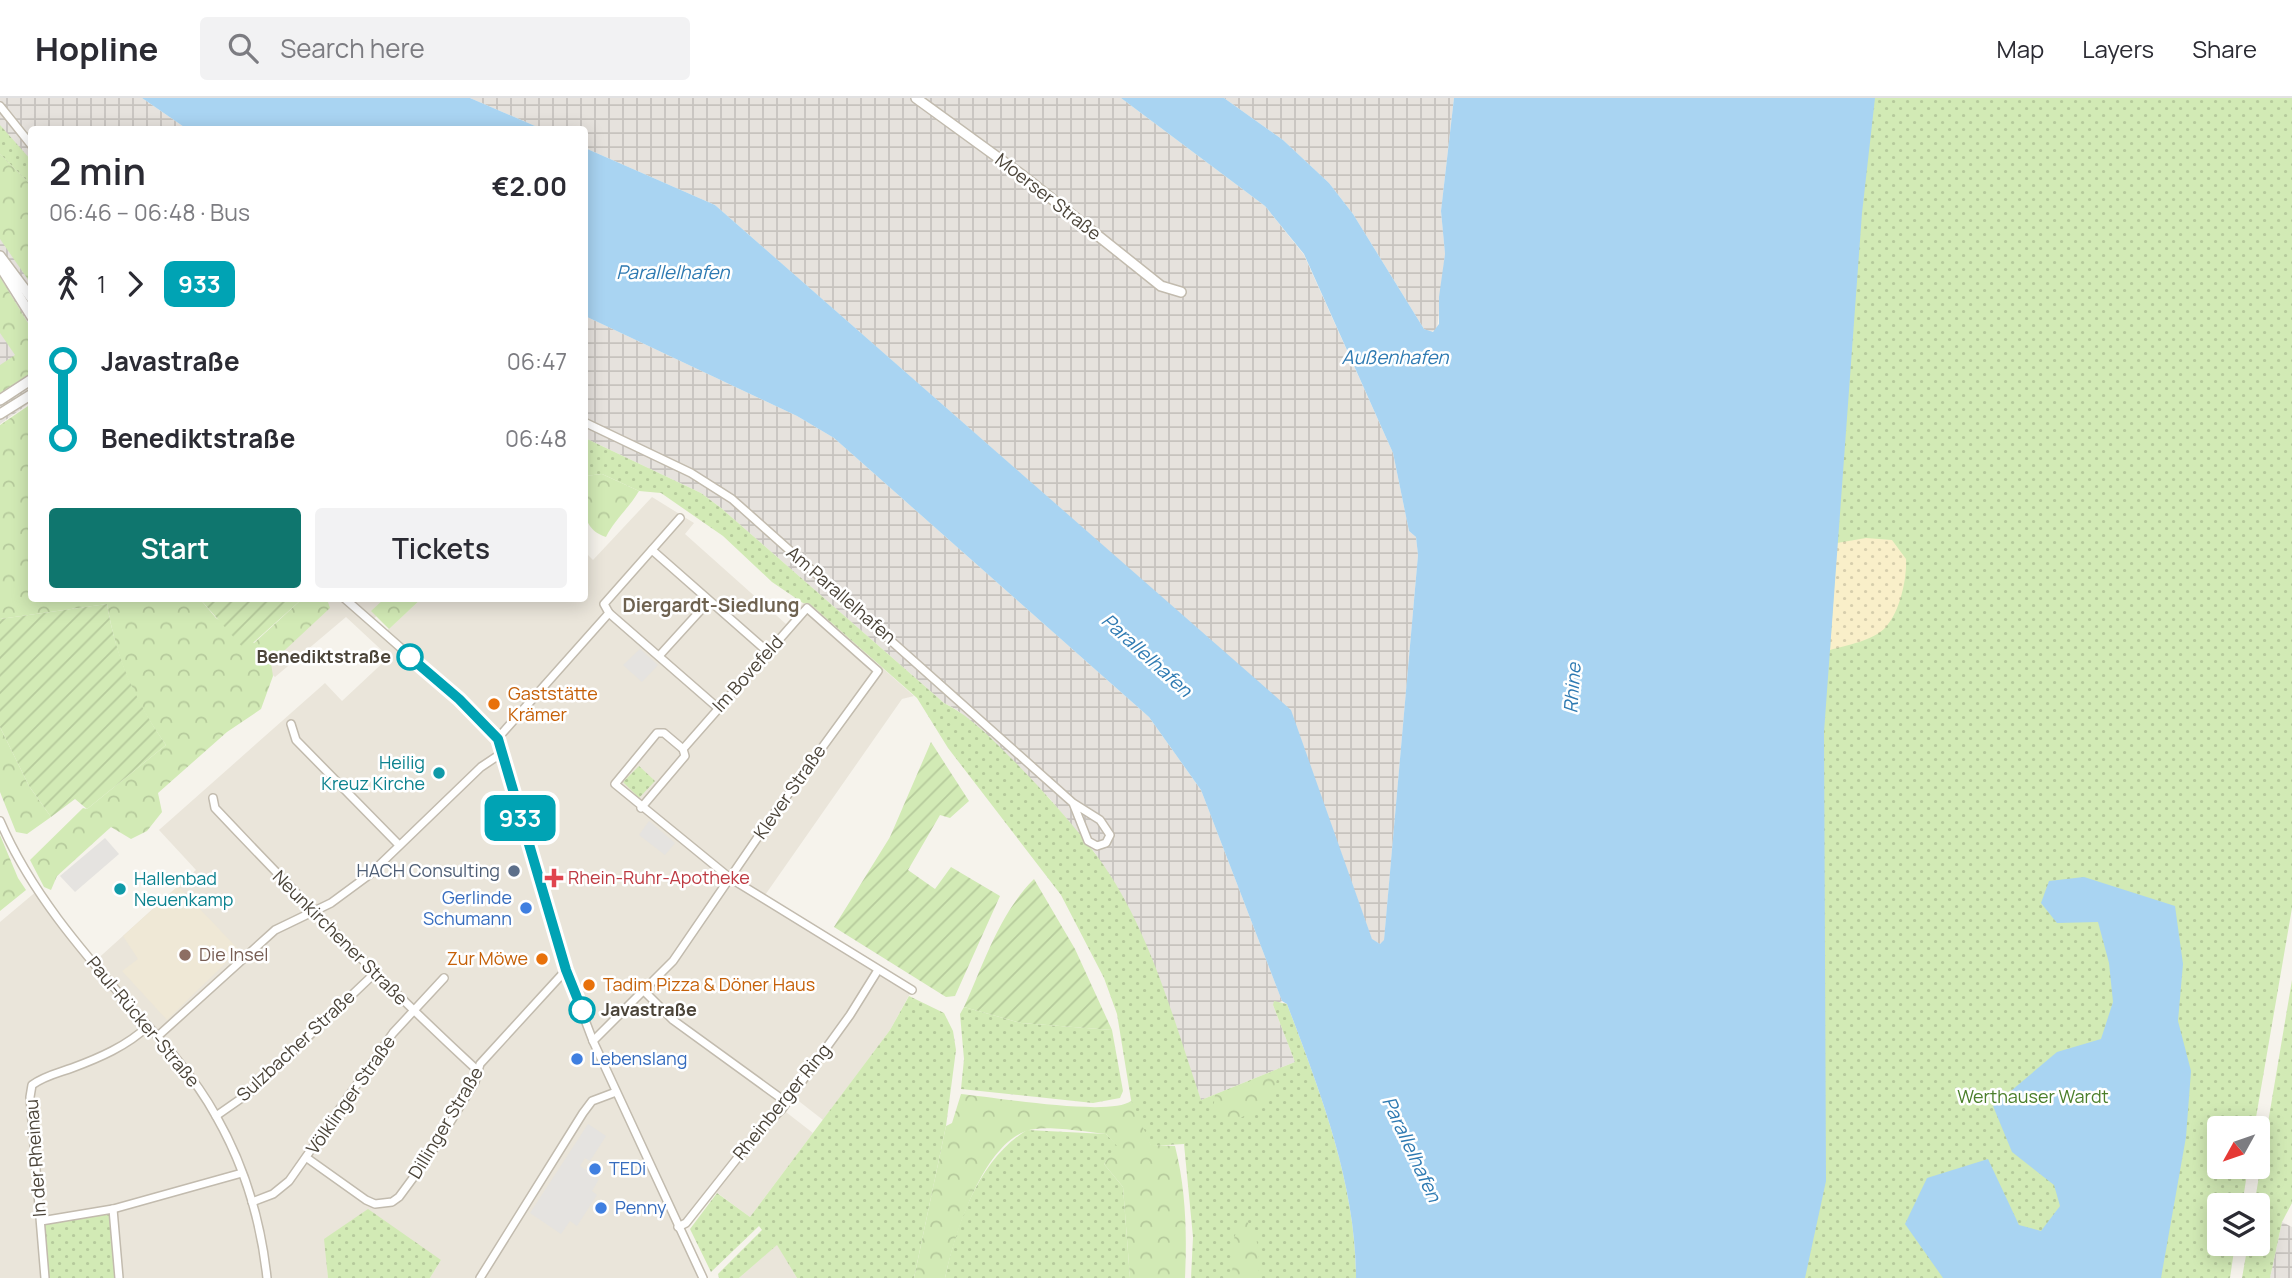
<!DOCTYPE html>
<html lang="en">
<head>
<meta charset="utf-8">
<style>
  :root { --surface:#fff; --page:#f2f2f3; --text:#2b2b33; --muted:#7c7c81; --line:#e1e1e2; --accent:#0f766e }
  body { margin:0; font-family:Manrope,sans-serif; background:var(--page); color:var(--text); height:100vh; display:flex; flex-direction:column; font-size:26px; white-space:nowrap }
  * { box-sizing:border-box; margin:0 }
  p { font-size:23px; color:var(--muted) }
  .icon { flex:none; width:38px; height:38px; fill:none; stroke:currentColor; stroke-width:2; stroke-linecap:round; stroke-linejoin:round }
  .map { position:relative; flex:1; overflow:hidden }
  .panel { position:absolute; left:28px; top:28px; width:560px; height:476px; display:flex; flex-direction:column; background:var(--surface); border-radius:7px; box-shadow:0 4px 18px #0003 }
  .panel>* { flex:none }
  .badge { padding:0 14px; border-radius:10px; font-size:24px; line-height:46px }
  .needle { width:46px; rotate:230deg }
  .controls { position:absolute; left:2207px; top:1018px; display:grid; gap:14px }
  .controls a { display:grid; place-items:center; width:63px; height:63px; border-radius:7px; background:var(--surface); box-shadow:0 4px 18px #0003; font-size:35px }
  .map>.badge { position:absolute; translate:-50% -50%; box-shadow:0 0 0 4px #fff }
  .legs { display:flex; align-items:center; gap:10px; height:77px; padding:0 21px; font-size:23px }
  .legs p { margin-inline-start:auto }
  .head { display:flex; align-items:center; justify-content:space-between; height:119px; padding:0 21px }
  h1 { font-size:38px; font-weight:600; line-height:52px }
  .primary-button { display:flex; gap:14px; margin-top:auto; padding:14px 21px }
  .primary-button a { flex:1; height:80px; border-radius:7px; background:var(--accent); color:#fff; font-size:28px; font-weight:600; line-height:80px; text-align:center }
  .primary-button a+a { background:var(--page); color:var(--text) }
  ul { padding:0 21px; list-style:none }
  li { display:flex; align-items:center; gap:24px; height:77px; font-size:26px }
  li i { display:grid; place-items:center; width:10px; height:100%; margin:0 9px; background:currentColor }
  li i::after { content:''; width:18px; height:18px; margin:-9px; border:5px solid; border-radius:50%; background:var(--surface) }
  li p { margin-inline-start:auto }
  li:first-child i { background:linear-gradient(#0000 50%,currentColor 0) }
  li:last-child i { background:linear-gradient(currentColor 50%,#0000 0) }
  header { display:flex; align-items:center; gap:42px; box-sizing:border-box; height:98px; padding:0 35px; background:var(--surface); border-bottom:2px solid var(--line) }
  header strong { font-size:33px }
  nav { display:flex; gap:38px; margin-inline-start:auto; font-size:24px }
  .search { width:490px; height:63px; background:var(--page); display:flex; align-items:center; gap:18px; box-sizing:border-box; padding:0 24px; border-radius:7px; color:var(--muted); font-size:26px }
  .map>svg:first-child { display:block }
</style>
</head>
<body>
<header>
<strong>Hopline</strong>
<div class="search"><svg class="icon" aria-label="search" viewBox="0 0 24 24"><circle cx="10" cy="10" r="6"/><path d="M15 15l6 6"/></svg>Search here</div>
<nav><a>Map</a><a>Layers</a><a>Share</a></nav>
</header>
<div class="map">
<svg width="2292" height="1180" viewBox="0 0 2292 1180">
  <defs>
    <pattern id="industrial-grid" width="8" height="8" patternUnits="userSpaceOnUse" patternTransform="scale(1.75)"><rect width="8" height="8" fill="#e6e2dd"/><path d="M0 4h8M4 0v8" fill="none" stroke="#c7c3be"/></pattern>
    <pattern id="grass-dots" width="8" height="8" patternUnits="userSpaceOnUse" patternTransform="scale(1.75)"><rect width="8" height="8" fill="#d2eab5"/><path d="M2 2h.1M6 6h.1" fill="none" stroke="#b6ca9c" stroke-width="1.8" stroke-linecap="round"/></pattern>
    <pattern id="forest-crowns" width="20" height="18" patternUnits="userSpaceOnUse" patternTransform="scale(1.75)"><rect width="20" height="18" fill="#d2eab5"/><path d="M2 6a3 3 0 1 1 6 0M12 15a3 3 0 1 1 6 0" fill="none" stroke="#b6ca9c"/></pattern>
    <pattern id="sand-dots" width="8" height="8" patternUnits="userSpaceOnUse" patternTransform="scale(1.75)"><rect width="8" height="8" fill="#f9efc9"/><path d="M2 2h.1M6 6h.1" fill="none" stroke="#d7cead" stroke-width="1.8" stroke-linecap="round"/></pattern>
    <pattern id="garden-furrows" width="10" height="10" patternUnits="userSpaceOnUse" patternTransform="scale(1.75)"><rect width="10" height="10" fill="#d2eab5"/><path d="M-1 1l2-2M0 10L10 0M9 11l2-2" fill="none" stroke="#b6ca9c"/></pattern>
  </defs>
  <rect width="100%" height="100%" fill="#f6f3ec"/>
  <g fill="#eae5da">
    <path d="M652 399 694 425 685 436 786 526 803 505 810 506 914 598 902 601 763 800 912 892 890 932 823 1022 791 997 782 1011 813 1035 750 1119 712 1091 678 1129 703 1180H430L441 1162 325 1141 328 1180H0V824L38 792 93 865 196 772 159 732 325 585 342 603 389 559 346 519 275 579 254 560 323 501H396L370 524 383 536 421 501 584 500 585 454 593 462Z"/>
    <path d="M777 1146 797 1180H739Z"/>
  </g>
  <g fill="url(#industrial-grid)">
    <path d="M0 0H142L187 31 32 32 31 304 0 326Z"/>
    <path d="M470 0H1121L1265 108 1304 157 1393 355 1409 433 1416 439 1418 457 1384 843 1380 846 1372 842 1290 612 715 107 585 50 584 32 542 31Z"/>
    <path d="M1224 0H1454L1441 113 1445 156 1437 232 1430 234 1424 231 1353 116 1329 85 1283 42Z"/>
    <path d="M585 218 797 318 834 340 1149 619 1201 692 1282 903 1273 907 1295 964 1201 1002 1135 824 1095 755 1050 701 992 642 957 612 944 605 721 410 701 395 585 340Z"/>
    <path d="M2282 1124 2292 1129V1180H2270Z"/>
  </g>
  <path fill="#efe8d6" d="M178 788 239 852 167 922 122 873 138 861 123 838Z"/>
  <g fill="url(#grass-dots)">
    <path d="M1868 0H2292V810L2254 1031H2219V1069H2248L2242 1108H2219V1146H2235L2230 1180H1789L1817 614Z"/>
    <path d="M0 27 31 62V87L0 56Z"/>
    <path d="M585 340 701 395 721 410 944 605C972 619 995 644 1017 666 1045 695 1073 726 1097 758 1149 828 1173 920 1201 1002L1295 964 1273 907 1274 903 1287 906C1320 993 1356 1086 1356 1180H1191L1193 1139 1184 1046 1151 1048 1132 1008 1117 916 1104 880 1061 797 948 650 917 600 810 506 803 505 772 484 723 438 661 395 639 393 602 376 585 378Z"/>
    <path d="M639 668 655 683 639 700 623 684Z"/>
    <path d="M2292 882V1105L2282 1124 2270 1180H2242L2248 1146H2258V1108H2254Z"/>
    <path d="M909 898 944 915 953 933 956 952 946 1028 914 1180H797L777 1147 739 1180H719L718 1176 762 1132 759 1128 711 1174 690 1131 717 1095 750 1119 890 932Z"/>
    <path d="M964 909 1021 925 1112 932 1123 993 1120 1000 1093 1005 961 991 964 961 960 916Z"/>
    <path d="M1027 1032 1106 1036 1118 1048 1104 1066 1123 1089 1130 1180H945C957 1126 978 1062 1027 1032Z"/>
    <path d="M113 1111 119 1180H45L41 1123Z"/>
    <path d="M368 1111 441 1162 430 1180H328L324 1141Z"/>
  </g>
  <g fill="url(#forest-crowns)">
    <path d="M0 56 31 87V186L0 141Z"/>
    <path d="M0 179 31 230V275L0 295V267L15 257 0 235Z"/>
    <path d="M31 306 32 500 200 501 216 520 254 545 302 501H327L330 510 271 565 273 578 261 611 227 634 158 695 162 714 147 733 131 741 111 729 57 778 51 792 44 789 30 762 83 710 87 711 166 647C133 600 117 563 107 506L0 521V327Z"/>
    <path d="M602 376 639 393C629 410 615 421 606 439 578 430 584 402 585 378Z"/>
    <path d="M384 501V500L421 501 389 531 371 513Z"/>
    <path d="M0 629 29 688 51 719 27 736 16 734 0 694Z"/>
    <path d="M0 737 18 780 26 792 0 813Z"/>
    <path d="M1273 974 1277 981C1274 1002 1241 1026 1221 1023 1213 1015 1213 1007 1215 997Z"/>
    <path d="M961 996C993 999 1110 1019 1131 1003L1151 1047 1175 1048C1186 1092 1187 1136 1185 1180H1130L1123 1089 1104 1066 1117 1048 1106 1036C1087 1034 1043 1026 1026 1033 981 1050 955 1137 945 1180H914L946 1028 952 1025Z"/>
    <path d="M1239 1124H1247C1261 1137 1258 1162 1258 1180H1232L1233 1144Z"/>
  </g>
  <path fill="url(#sand-dots)" d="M1866 440 1892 442 1906 461C1907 481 1900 513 1886 529 1873 543 1847 547 1830 552L1837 445Z"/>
  <g fill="url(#garden-furrows)">
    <path d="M200 501H302L245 552Z"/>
    <path d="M107 506C116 560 135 602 166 647L87 711 75 701 51 719 29 688 0 629V521Z"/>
    <path d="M931 644 969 703 950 720 940 717 908 772 935 791 951 769 1000 798 955 898 946 899 834 829 890 739Z"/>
    <path d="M1034 781 1075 851 1112 932 1021 925 964 909C984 865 999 816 1034 781Z"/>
  </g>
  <g fill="#e5e3e0">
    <path d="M640 551 658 567 642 584 623 567Z"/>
    <path d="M649 723 675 745 665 757 639 737Z"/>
    <path d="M105 740 119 756 75 794 60 778Z"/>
    <path d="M588 1026 606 1038 590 1063 585 1060 580 1068 599 1081 592 1093 597 1097 577 1128 570 1123 561 1136 530 1115Z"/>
  </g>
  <g fill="#a9d4f2">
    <path d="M142 0H470L542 31H187Z"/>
    <path d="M1121 0H1224L1283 42 1329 85 1353 116 1424 231 1433 234 1439 226V199L1445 156 1441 113 1454 0H1875L1862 115 1824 634 1826 1083 1805 1180H1356C1356 1086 1320 993 1287 906L1282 903 1201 692 1149 619 834 340 797 318 585 218V50L715 107 1291 612 1372 841 1380 846 1384 842 1418 457 1416 439 1409 433 1393 355 1304 156 1265 108Z"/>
    <path d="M2084 779 2175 808 2183 866 2178 923 2191 973 2186 1039 2161 1180H1943L1905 1126 1927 1080 1988 1061 2019 1127 2041 1133 2060 1108 2054 1087 2012 1054 1993 1008 2057 954 2101 941 2113 904 2109 865 2098 824 2057 825 2041 805 2049 783Z"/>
  </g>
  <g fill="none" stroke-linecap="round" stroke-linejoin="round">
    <g stroke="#c2bbae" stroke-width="10">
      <g id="minor">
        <path d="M0 8 32 48"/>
        <path d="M584 324 691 375 732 401 1073 705 1100 722 1110 737 1106 745 1097 748 1088 743 1073 705"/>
        <path d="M652 452 768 554"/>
        <path d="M344 500 459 601 497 641 566 872 593 943 703 1180"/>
        <path d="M609 515 718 610"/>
        <path d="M659 558 709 503"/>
        <path d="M291 626 296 642 399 747"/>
        <path d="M497 641 609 515 604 506 680 420"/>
        <path d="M683 651 664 635H657L615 686 730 780 912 892"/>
        <path d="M213 700 215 710C300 800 386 888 477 972"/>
        <path d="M0 723C30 793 81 852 131 909 162 943 194 978 216 1018 244 1067 261 1124 267 1180"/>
        <path d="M645 894 673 922 786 1004"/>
        <path d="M158 938 275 832 331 805 369 777 481 669 502 655"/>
        <path d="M593 943 673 863 773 717 878 573 807 510 683 651 685 658 641 710"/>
        <path d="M216 1018 249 995 375 875"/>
        <path d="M307 1060 366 1102 375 1106 392 1104 399 1099 430 1057 475 984 480 966 566 872"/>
        <path d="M252 1104 273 1096 289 1083 393 935 444 880"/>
        <path d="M113 1111 119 1180"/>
        <path d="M41 1123 113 1111 242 1075"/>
        <path d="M678 1129 686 1125 754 1039 782 1011 850 917 878 872"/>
        <path d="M45 1180 30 999 32 987C44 978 58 975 72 970 99 960 127 948 148 928"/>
        <path d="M480 1180 583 1015 592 1003 616 994"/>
      </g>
    </g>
    <g stroke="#c2bbae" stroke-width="12">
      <g id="tertiary">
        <path d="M916 0 1022 77 1161 188 1181 194"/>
        <path d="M0 158 32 201"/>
        <path d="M0 168 32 219"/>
        <path d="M0 302 32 281"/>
        <path d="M0 316 32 296"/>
      </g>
    </g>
    <use href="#minor" stroke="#fff" stroke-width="7"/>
    <use href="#tertiary" stroke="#fff" stroke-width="9"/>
  </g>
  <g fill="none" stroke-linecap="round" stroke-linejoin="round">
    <g stroke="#fff" stroke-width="16">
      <path id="line-1" d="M410 559 459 601 498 641 566 872 582 912"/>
    </g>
    <use href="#line-1" stroke="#00a3b4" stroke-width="10"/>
  </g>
  <g fill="#fff" stroke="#00a3b4" stroke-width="3.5">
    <circle cx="410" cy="559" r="12"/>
    <circle cx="582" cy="912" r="12"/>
  </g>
  <g fill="#e8710a" stroke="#fff" stroke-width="2.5">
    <circle cx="494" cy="606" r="7"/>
    <circle cx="542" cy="861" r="7"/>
    <circle cx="589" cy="887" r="7"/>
  </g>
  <g fill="#0f9aa8" stroke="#fff" stroke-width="2.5">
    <circle cx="439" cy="675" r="7"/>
    <circle cx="120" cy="791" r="7"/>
  </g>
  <circle fill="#5c6f8a" stroke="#fff" stroke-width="2.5" cx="514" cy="773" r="7"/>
  <path fill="#e0444e" stroke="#fff" stroke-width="2.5" d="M550.5 769.5h7v7h7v7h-7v7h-7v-7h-7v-7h7z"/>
  <g fill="#3f7fe0" stroke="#fff" stroke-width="2.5">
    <circle cx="526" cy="810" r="7"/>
    <circle cx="577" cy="961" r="7"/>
    <circle cx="595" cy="1071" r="7"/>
    <circle cx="601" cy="1110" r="7"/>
  </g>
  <circle fill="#8d6e63" stroke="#fff" stroke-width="2.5" cx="185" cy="857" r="7"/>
  <g text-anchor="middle" stroke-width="5" stroke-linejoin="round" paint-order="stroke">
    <g font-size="18" fill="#4b4439" stroke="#fff">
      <text transform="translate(1048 99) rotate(38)" y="6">Moerser Straße</text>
      <text transform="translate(841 497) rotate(41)" y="6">Am Parallelhafen</text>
      <text transform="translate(748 576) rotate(-48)" y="6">Im Bovefeld</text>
      <text transform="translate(790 694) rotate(-55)" y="6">Klever Straße</text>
      <text transform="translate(340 840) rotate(45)" y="6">Neunkirchener Straße</text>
      <text transform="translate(143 924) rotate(50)" y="6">Paul-Rücker-Straße</text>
      <text transform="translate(296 948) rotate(-43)" y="6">Sulzbacher Straße</text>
      <text transform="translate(351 997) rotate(-55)" y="6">Völklinger Straße</text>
      <text transform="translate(782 1004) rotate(-51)" y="6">Rheinberger Ring</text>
      <text transform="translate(446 1025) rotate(-59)" y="6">Dillinger Straße</text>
      <text transform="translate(36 1060) rotate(-94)" y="6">In der Rheinau</text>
    </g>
    <g font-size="18" font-weight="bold" fill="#4b4439" stroke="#fff" text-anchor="end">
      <text x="391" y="565">Benediktstraße</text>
      <text x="601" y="918" text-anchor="start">Javastraße</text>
    </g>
    <g font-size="18" fill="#c56008" stroke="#fff" text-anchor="start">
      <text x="508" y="602">Gaststätte<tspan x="508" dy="21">Krämer</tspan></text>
      <text x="528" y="867" text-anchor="end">Zur Möwe</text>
      <text x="603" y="893">Tadim Pizza &amp; Döner Haus</text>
    </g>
    <g font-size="18" fill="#0d838f" stroke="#fff" text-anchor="end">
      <text x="425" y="671">Heilig<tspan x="425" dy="21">Kreuz Kirche</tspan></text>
      <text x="134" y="787" text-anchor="start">Hallenbad<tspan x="134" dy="21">Neuenkamp</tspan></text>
    </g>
    <g font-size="18" fill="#4e5e75" stroke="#fff" text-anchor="end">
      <text x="500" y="779">HACH Consulting</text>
    </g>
    <g font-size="18" fill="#be3a42" stroke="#fff" text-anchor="start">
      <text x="568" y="786">Rhein-Ruhr-Apotheke</text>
    </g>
    <g font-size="18" fill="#366cbe" stroke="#fff" text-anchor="start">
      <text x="512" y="806" text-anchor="end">Gerlinde<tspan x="512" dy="21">Schumann</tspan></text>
      <text x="591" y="967">Lebenslang</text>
      <text x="609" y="1077">TEDi</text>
      <text x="615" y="1116">Penny</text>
    </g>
    <g font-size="18" fill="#785e54" stroke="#fff" text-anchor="start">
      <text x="199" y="863">Die Insel</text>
    </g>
    <g font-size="18" fill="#4a7f2a" stroke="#fff">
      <text x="2033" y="1005">Werthauser Wardt</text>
    </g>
    <g font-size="19" font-style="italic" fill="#2e7ab2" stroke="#fff">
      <text x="673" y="181">Parallelhafen</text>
      <text x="1395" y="266">Außenhafen</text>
      <text transform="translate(1147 557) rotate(42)" y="7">Parallelhafen</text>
      <text transform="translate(1572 590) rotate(-86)" y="7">Rhine</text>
      <text transform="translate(1412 1051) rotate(65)" y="7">Parallelhafen</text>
    </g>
    <g font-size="19" font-weight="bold" fill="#6e6250" stroke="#fff">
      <text x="711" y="514">Diergardt-Siedlung</text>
    </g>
  </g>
</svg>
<div class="controls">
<a><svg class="needle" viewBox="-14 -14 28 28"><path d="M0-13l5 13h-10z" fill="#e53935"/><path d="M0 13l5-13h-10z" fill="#7c7c81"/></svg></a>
<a><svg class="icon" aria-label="layers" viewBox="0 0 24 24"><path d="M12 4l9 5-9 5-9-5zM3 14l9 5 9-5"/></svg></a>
</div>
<b class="badge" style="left:520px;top:720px;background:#00a3b4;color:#fff">933</b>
<section class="panel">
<div class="head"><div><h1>2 min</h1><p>06:46 – 06:48 · Bus</p></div><b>€2.00</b></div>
<div class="legs"><svg class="icon" aria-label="walk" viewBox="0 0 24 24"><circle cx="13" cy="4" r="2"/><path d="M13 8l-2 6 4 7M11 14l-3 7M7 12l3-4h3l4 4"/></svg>1<svg class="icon" aria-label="forward" viewBox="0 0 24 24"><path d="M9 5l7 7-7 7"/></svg><b class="badge" style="background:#00a3b4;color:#fff">933</b></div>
<ul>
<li><i style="color:#00a3b4"></i><b>Javastraße</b><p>06:47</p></li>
<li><i style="color:#00a3b4"></i><b>Benediktstraße</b><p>06:48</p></li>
</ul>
<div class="primary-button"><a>Start</a><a>Tickets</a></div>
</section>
</div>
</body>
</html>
